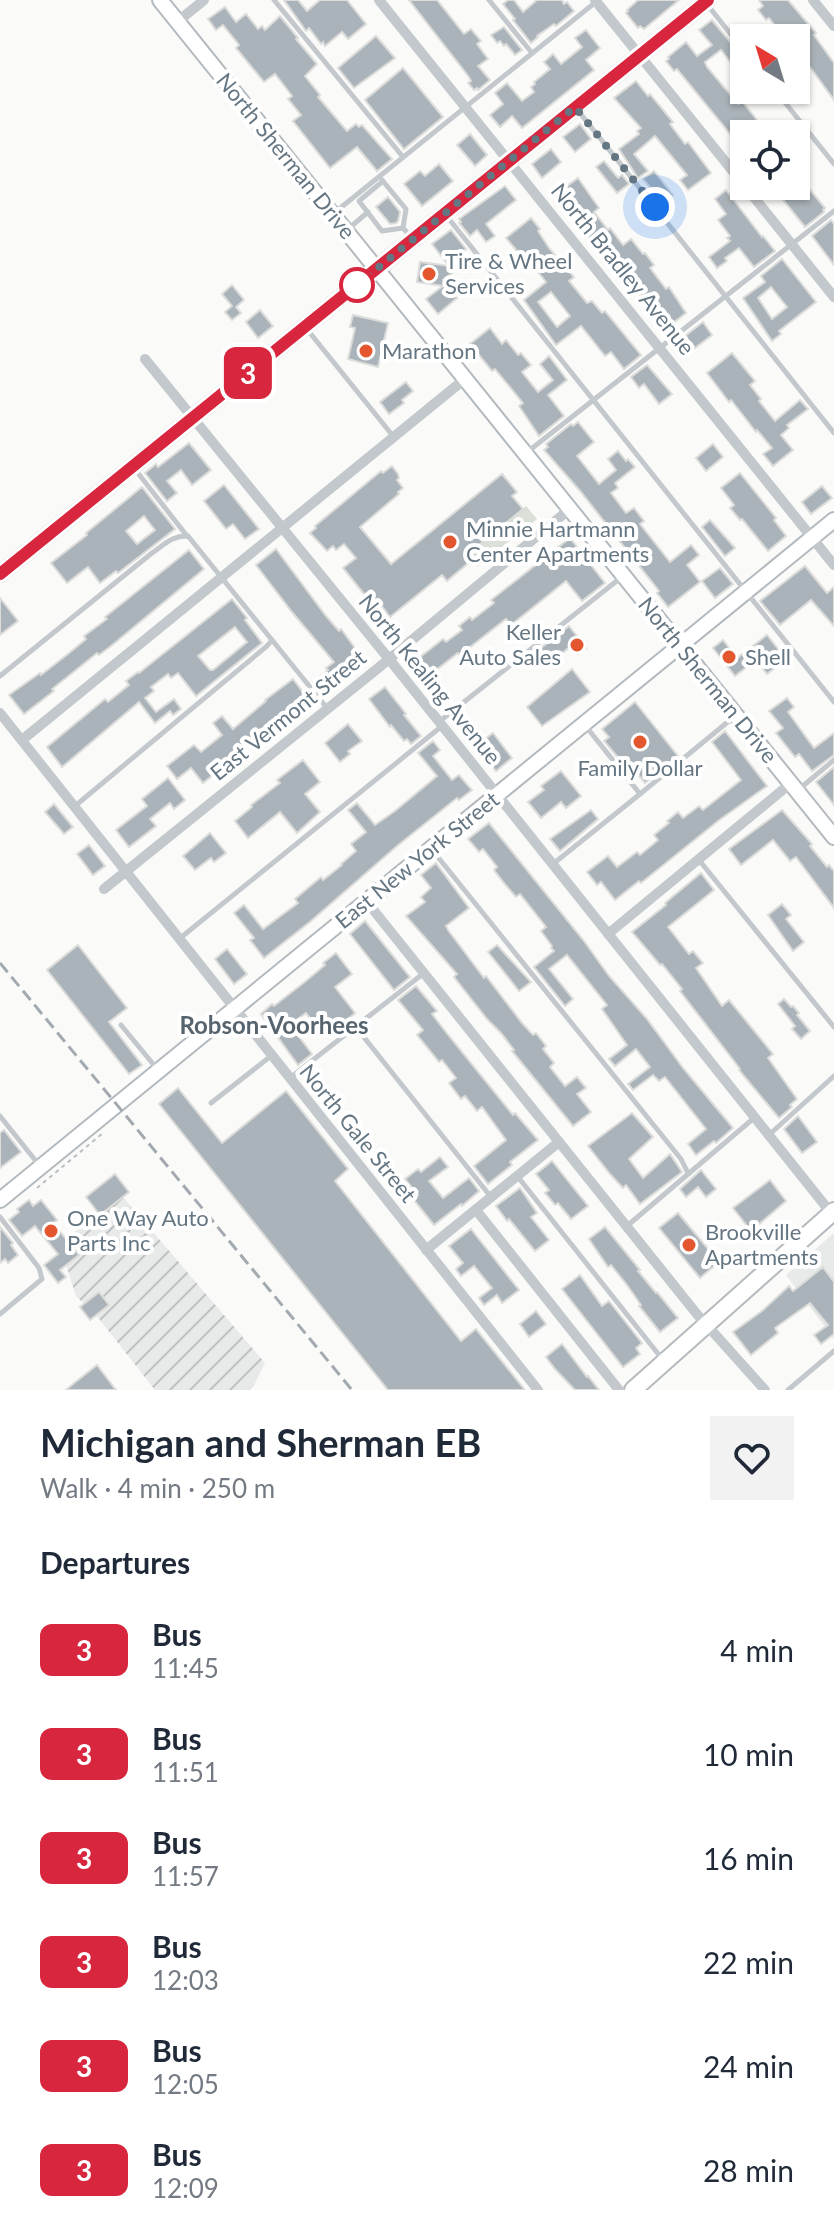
<!DOCTYPE html>
<html lang="en">
<head>
<meta charset="utf-8">
<style>
  :root { --surface:#fff; --page:#f2f2f3; --text:#1f2937; --muted:#747a83 }
  body { margin:0; font-family:Lato,sans-serif; background:var(--page); color:var(--text); height:100vh; display:flex; flex-direction:column; font-size:30px; white-space:nowrap }
  * { box-sizing:border-box; margin:0 }
  p { font-size:26px; color:var(--muted) }
  .icon { flex:none; width:44px; height:44px; fill:none; stroke:currentColor; stroke-width:2; stroke-linecap:round; stroke-linejoin:round }
  .map { position:relative; height:1390px; overflow:hidden }
  .panel { display:flex; flex-direction:column; background:var(--surface); flex:1 }
  .panel>* { flex:none }
  .badge { padding:0 16px; border-radius:12px; font-size:28px; line-height:52px }
  .needle { width:52px; rotate:322deg }
  .buttons { position:absolute; left:730px; top:24px; display:grid; gap:16px }
  .buttons a { display:grid; place-items:center; width:80px; height:80px; border-radius:0px; background:var(--surface); box-shadow:0 2px 6px #0004; font-size:40px }
  .you { position:absolute; width:40px; height:40px; margin:-20px; border:6px solid #fff; border-radius:50%; background:#1a73e8; box-shadow:0 0 0 12px #1a73e833 }
  .map>.badge { position:absolute; translate:-50% -50%; box-shadow:0 0 0 4px #fff }
  h2 { padding:0 40px; font-size:30px; line-height:72px }
  .round { display:grid; place-items:center; flex:none; width:84px; height:84px; border-radius:0px; background:var(--page) }
  .headline { display:flex; align-items:center; justify-content:space-between; height:136px; padding:0 40px }
  h1 { font-size:38px; font-weight:700; line-height:60px }
  ul { padding:0; list-style:none }
  li { display:flex; align-items:center; gap:24px; height:104px; padding:0 40px }
  li div { flex:1 }
  li b { display:block; font-size:30px }
  li em { font-style:normal }
  li .badge { min-width:88px; font-weight:700; text-align:center }
  .map>svg:first-child { display:block }
</style>
</head>
<body>
<div class="map">
<svg width="834" height="1390" viewBox="0 0 834 1390">
  <defs>
    <pattern id="industrial-furrows" width="10" height="10" patternUnits="userSpaceOnUse" patternTransform="scale(2)"><rect width="10" height="10" fill="#e8e9e9"/><path d="M-1 1l2-2M0 10L10 0M9 11l2-2" fill="none" stroke="#c0c1c2"/></pattern>
  </defs>
  <rect width="100%" height="100%" fill="#fafaf8"/>
  <path fill="#e8e9e9" d="M834 1233V1339L786 1275Z"/>
  <path fill="url(#industrial-furrows)" d="M123 1197 265 1363 254 1385 249 1390H155L96 1315 109 1305 100 1292 84 1304 76 1296 66 1265V1239L98 1213 101 1215Z"/>
  <path fill="#dadfd7" d="M526 506 537 519 477 567 469 553Z"/>
  <g fill="#aab3b9" stroke="#dcdcda" stroke-width="2" fill-rule="evenodd">
    <path d="M284 0H298L307 11 320 0H347L366 24 348 39 342 32 325 46 323 42 321 44 309 28 306 31Z"/>
    <path d="M409 0H437L464 34 471 29 481 41 477 44 488 59 478 66 490 80 478 90 477 88 474 90 468 83 471 81 469 77Z"/>
    <path d="M508 0H514L523 12 537 0H562L564 4 567 2 574 11 556 26 554 24 537 36 538 37 531 43 513 20 515 19 503 4Z"/>
    <path d="M638 0H679L644 29 640 26 638 28 626 13 628 11 627 10Z"/>
    <path d="M759 0H788L816 33 814 35 834 63V100L796 48V38H785L769 18 766 20 758 10 763 6Z"/>
    <path d="M225 7 236 22 246 14 258 29 262 26 265 30 280 16 298 38 296 39 317 64 305 76 320 95 318 97 347 131 356 124 359 127 362 125 392 159 377 171 357 147 330 168 293 121 301 115 288 99 292 96 275 74 264 82 236 48 239 45 223 25 216 30 208 19Z"/>
    <path d="M712 20 740 54 744 56V61L735 68 721 50 705 62 707 67 738 104 742 101 764 129 758 134H744V151L677 69 674 71 666 61 669 59 668 57 686 42 697 56 712 45 699 30Z"/>
    <path d="M504 27 522 50 515 55 506 44 504 46 500 41 497 43 491 35Z"/>
    <path d="M586 30 600 48 586 60 594 70 522 128 512 116 500 127 490 115 503 104 495 93 507 83 522 101 534 92 531 87 535 84 534 82 550 69 544 62 553 54 561 64 582 47 575 38Z"/>
    <path d="M376 36 395 58 354 88 338 68Z"/>
    <path d="M403 68 443 117 404 149 365 100Z"/>
    <path d="M636 81 648 96 650 94 673 122 670 124 685 144 688 142 711 173 688 190 680 180 687 175 655 136 634 154 648 171 638 178 619 149 639 134 637 131 641 128 614 98Z"/>
    <path d="M580 124 591 139 575 152 563 137Z"/>
    <path d="M470 134 487 155 475 166 457 145Z"/>
    <path d="M551 149 561 162 542 178 532 164Z"/>
    <path d="M604 161 618 178 622 175 629 184 617 193 596 167Z"/>
    <path d="M439 164 453 181 422 206 404 184 420 171 425 176Z"/>
    <path d="M654 171 673 195 663 203 643 179Z"/>
    <path d="M796 173 825 208 823 210 824 212 805 227 772 186H796Z"/>
    <path d="M578 178 599 208 594 212 608 230 610 228 623 245 631 239 643 254 645 253 654 265 650 268 666 289 669 287 686 313 669 326 646 297 643 299 634 287 636 285 606 249 602 252 591 240 585 233 588 228 558 193Z"/>
    <path d="M505 186 516 200 486 224 495 236 486 242 477 230 470 236 459 223 461 222 459 219Z"/>
    <path d="M726 190 762 237 763 236 775 251 754 267 739 248 725 258 727 261 717 268 709 257 730 241 727 238 730 236 718 220 726 214 715 199Z"/>
    <path d="M388 197 400 212 398 221 396 223 390 224 376 207Z"/>
    <path d="M531 218 540 229 538 231 549 248 574 277 569 281 587 303 592 301 602 313 605 311 641 355 624 369 611 352 605 356 581 326 556 345 524 300 546 282 530 262 528 264 506 238ZM551 292 570 316 557 327 538 302Z"/>
    <path d="M831 220 834 224V265L812 236Z"/>
    <path d="M451 230 466 249 455 257 462 266 443 280 457 298 438 314 426 299 443 286 417 282 420 262 449 266 432 244Z"/>
    <path d="M782 259 816 302 779 331 781 334 772 341 743 298 765 282 761 276ZM771 287 787 307 772 319 758 298Z"/>
    <path d="M232 285 244 300 236 307 241 313 232 320 225 312 232 306 222 294Z"/>
    <path d="M260 310 273 326 258 338 246 322Z"/>
    <path d="M353 315 388 323 378 367 348 359 355 328 350 327Z"/>
    <path d="M703 322 712 335 695 348 685 336Z"/>
    <path d="M490 328 502 344 506 340 518 355 521 353 531 365 522 372 538 392 553 380 540 364 549 356 567 380 548 395 564 416 539 436 519 406 523 403 495 369 492 371 470 344Z"/>
    <path d="M732 353 755 381 750 385 761 399 759 401 775 421 800 400 808 409 787 425 789 428 781 435 793 450 773 466 763 454 772 448 757 430 756 432 731 400 729 402 707 373Z"/>
    <path d="M647 365 672 394 659 404 644 384 639 388 631 377Z"/>
    <path d="M406 382 413 391 402 400 404 403 389 414 380 402Z"/>
    <path d="M578 422 594 442 577 456 599 484 616 470 608 459 618 451 626 461 628 459 635 467 615 483 618 488 611 493 626 513 634 508 644 521 640 524 670 562 691 545 699 555 687 565 700 582 668 607 657 593 659 591 581 492 544 450 548 447 546 444 571 424 573 426Z"/>
    <path d="M189 443 211 470 192 485 181 470 167 481 177 493 167 501 145 473 156 464 158 467Z"/>
    <path d="M713 444 723 457 706 471 696 458Z"/>
    <path d="M392 466 398 474 399 478 397 480 403 488 398 492 399 494 360 527 391 564 502 474 517 492 512 496 523 509 469 553 473 559 447 581 442 575 390 617 381 605 376 609 343 568 356 558 344 544 336 550 333 546 327 551 310 533 316 528 315 526 381 471 383 473Z"/>
    <path d="M740 473 776 518 774 520 786 536 768 551 742 519 740 520 730 508 734 505 721 488Z"/>
    <path d="M224 485 259 529 245 539 233 524 226 529 204 501Z"/>
    <path d="M822 486 832 498 811 514 802 502Z"/>
    <path d="M142 487 175 529 118 573 116 571 100 583 88 567 67 583 51 563 87 535 86 533ZM144 516 155 530 137 544 126 531Z"/>
    <path d="M710 520 735 548 725 556 702 527Z"/>
    <path d="M570 538 605 583 582 601 566 581 511 625 506 619 469 648 473 653 463 660 458 653 427 677 415 661 443 639 446 642 462 630 459 626 470 617 472 620 494 603 491 600Z"/>
    <path d="M276 549 326 616 339 631 341 629 363 659 320 691 313 682 328 670 326 668 334 662 292 612 256 565Z"/>
    <path d="M189 550 204 569 111 646 99 655 97 653 71 674 52 689 54 691 24 714 9 695 40 673 41 675 68 654 86 639 84 636 107 619 105 617Z"/>
    <path d="M805 566 827 593 834 587V626L811 600 780 625 760 601Z"/>
    <path d="M720 568 733 584 715 598 702 581Z"/>
    <path d="M0 598 18 621 0 635Z"/>
    <path d="M232 599 247 618 245 620 262 643 196 696 178 673 171 678 168 674 151 687 154 691 145 698 156 712 174 699 181 709 173 715 170 711 155 723 139 702 62 767 47 747 105 699 108 702 129 685 126 681 138 672 139 673ZM235 627 247 642 213 670H210L198 656Z"/>
    <path d="M569 626 586 648 578 654 571 646 548 665 537 651Z"/>
    <path d="M767 635 786 659 767 674 756 660 735 676 713 648 723 640 737 658Z"/>
    <path d="M572 669 590 692 542 726 527 707Z"/>
    <path d="M293 679 302 691 305 689 311 697 267 732 263 729 243 745 246 749 203 783 191 768 177 779 167 766 194 745 201 752 222 735 213 723 222 716 233 729 266 701 265 700Z"/>
    <path d="M385 687 406 714 404 715 421 736 411 744 407 739 404 741 391 725 390 727 369 699Z"/>
    <path d="M787 698 794 707 788 712 814 748 834 733V755L812 771 799 754 795 757 776 733 783 728 769 711Z"/>
    <path d="M635 702 678 756 645 783 624 757 620 760 604 741 609 737 602 729Z"/>
    <path d="M348 724 362 741 348 751 350 754 340 762 325 743Z"/>
    <path d="M725 731 767 786 718 821 641 883 639 881 615 900 601 882 597 885 587 872 608 856 617 867 637 852 640 855 658 840 654 835 669 823 667 821 678 812 683 818 699 806 703 810 741 780 712 742Z"/>
    <path d="M493 733 512 758 496 771 476 746Z"/>
    <path d="M433 741 440 750 433 756 452 780 459 775 472 790 459 800 457 798 397 846 311 921 264 958 250 940 254 938 234 913 244 905 263 929 298 903 295 899 321 877 323 880 342 865 341 864 356 851 351 844 366 832 348 810 357 803 375 825 395 811 437 776 418 753Z"/>
    <path d="M303 760 320 782 305 794 320 812 297 833 280 812 248 838 235 821 252 807 251 805 280 783 277 780Z"/>
    <path d="M834 767V805L816 782Z"/>
    <path d="M561 771 581 796 566 808 561 802 541 818 528 802 544 790 541 786Z"/>
    <path d="M168 778 185 800 174 809 170 803 150 819 156 826 129 847 116 830 147 806 142 799Z"/>
    <path d="M54 804 73 827 64 834 45 812Z"/>
    <path d="M591 810 598 819 560 851 550 839Z"/>
    <path d="M782 810 812 844 810 846 827 867 829 865 834 871V908L796 857 790 861 773 840 741 865 729 849Z"/>
    <path d="M489 823 584 941 609 976 647 1019 683 1068 733 1128 716 1143 714 1141 696 1155 688 1144 706 1129 665 1077 659 1081 653 1075 633 1090 628 1084 650 1067 636 1049 615 1066 609 1059 627 1045 602 1009 607 1005 567 955 549 969 573 999 565 1006 534 967 554 951 551 948 552 946 541 931 546 927 520 894 516 897 504 883 494 870 497 867 483 849 479 852 468 839Z"/>
    <path d="M210 833 226 853 214 862 211 858 195 870 183 856Z"/>
    <path d="M89 845 105 866 93 875 77 854Z"/>
    <path d="M436 863 469 908 446 926 448 930 484 978 486 976 522 1023 533 1035 536 1033 546 1046 543 1049 554 1063 550 1067 565 1086 577 1077 586 1088 577 1094 591 1112 573 1126 512 1051 514 1050 501 1033 487 1019 454 977 457 974 406 916 425 902 421 897 431 888 421 875Z"/>
    <path d="M701 873 714 890 668 927 689 954 693 951 703 963 696 968 722 1006 729 1000 773 1054 768 1058 797 1099 790 1105 792 1107 779 1118 739 1070 740 1069 680 991 682 989 662 964 660 965 632 932 666 905 665 903Z"/>
    <path d="M782 904 791 915 786 919 804 942 793 951 768 915Z"/>
    <path d="M365 921 410 977 394 990 350 934Z"/>
    <path d="M78 945 127 1008 109 1022 142 1065 129 1074 47 970Z"/>
    <path d="M497 945 531 982 519 991 488 952Z"/>
    <path d="M227 949 247 974 234 984 215 959Z"/>
    <path d="M336 953 352 974 335 987 355 1013 328 1037 324 1032 322 1034 306 1013 290 1025 312 1054 298 1065 261 1014 272 1004 274 1006 306 981 325 965 323 963Z"/>
    <path d="M416 986 437 1011 432 1014 449 1036 513 1115 515 1113 538 1140 510 1162 512 1165 488 1184 474 1166 506 1140 482 1107 477 1111 465 1096 461 1099 449 1083 456 1078 442 1060 439 1062 417 1035 423 1030 398 1000Z"/>
    <path d="M784 999 791 1007 793 1006 799 1013 797 1015 810 1031 801 1039 792 1029 795 1026 778 1004Z"/>
    <path d="M178 1088 222 1143 286 1091 348 1169 335 1181 461 1341 476 1329 525 1390H388L159 1104Z"/>
    <path d="M632 1113 653 1137 629 1159 643 1178 670 1154 682 1172 640 1204 626 1185 623 1188 610 1174 588 1146Z"/>
    <path d="M798 1116 817 1142 802 1153 784 1129Z"/>
    <path d="M4 1130 21 1152 0 1168V1133Z"/>
    <path d="M440 1157 448 1167 429 1181 443 1198 469 1178 479 1191 462 1206 461 1204 434 1225 413 1199 418 1195 405 1179 418 1169 421 1172Z"/>
    <path d="M552 1161 588 1206 571 1219 558 1203 555 1205 545 1193 549 1190 536 1174Z"/>
    <path d="M701 1170 716 1189 706 1197 698 1187 686 1197 680 1189Z"/>
    <path d="M115 1174 129 1192 100 1215 86 1197Z"/>
    <path d="M770 1180 786 1201 751 1231 733 1208Z"/>
    <path d="M520 1188 537 1213 531 1217 549 1240 535 1251 509 1219 507 1221 496 1206Z"/>
    <path d="M29 1200 33 1206 41 1200 57 1220 53 1223 79 1255 60 1270 66 1277 58 1283 44 1265 58 1254 35 1226 22 1236 9 1220 19 1212 17 1209Z"/>
    <path d="M678 1213 719 1262 700 1278 659 1228Z"/>
    <path d="M0 1227 13 1243 11 1245 18 1255 8 1263 5 1259 0 1263Z"/>
    <path d="M605 1227 640 1270 638 1271 656 1293 657 1292 678 1318 660 1332 639 1306 641 1305 627 1285 611 1265 608 1267 589 1239Z"/>
    <path d="M471 1229 519 1290 502 1303 497 1295 484 1305 479 1298 492 1288 474 1266 461 1276 456 1269 463 1263 449 1246Z"/>
    <path d="M823 1267 834 1282V1334L821 1344 814 1335 828 1325 810 1303 775 1328 778 1333 751 1355 733 1332 762 1311 789 1286 793 1291Z"/>
    <path d="M580 1275 602 1306 609 1301 642 1343 636 1348 640 1354 623 1367 562 1289Z"/>
    <path d="M99 1292 109 1305 90 1320 80 1307Z"/>
    <path d="M536 1311 546 1324 529 1337 520 1324Z"/>
    <path d="M562 1344 587 1377 588 1376 599 1390H575L555 1369 546 1357Z"/>
    <path d="M97 1365 116 1390H66L73 1384Z"/>
  </g>
  <g fill="none" stroke-linecap="round" stroke-linejoin="round">
    <g stroke="#b3babf" stroke-width="18">
      <g id="secondary">
        <path d="M160 0 834 837"/>
        <path d="M0 574 708 0"/>
        <path d="M0 1200 834 520"/>
      </g>
    </g>
    <g stroke="#b5babe" stroke-width="20">
      <path id="primary" d="M633 1390 834 1211"/>
    </g>
    <path stroke="#bbbfc2" stroke-width="2" stroke-dasharray="4 4" stroke-linecap="butt" d="M37 1188 103 1133"/>
    <g stroke="#c3c8cc" stroke-width="5">
      <path d="M274 0 403 157"/>
      <path d="M489 0 532 53"/>
      <path d="M706 3 744 51"/>
      <path d="M775 90 834 164"/>
      <path d="M576 108 834 433"/>
      <path d="M382 180 406 209 403 228 412 238"/>
      <path d="M383 181 359 201 382 231 403 228"/>
      <path d="M334 213 597 1"/>
      <path d="M445 214 834 702"/>
      <path d="M347 230 368 212"/>
      <path d="M306 328 393 436"/>
      <path d="M526 453 834 211"/>
      <path d="M134 468 187 536"/>
      <path d="M272 640 327 708"/>
      <path d="M0 676 152 553C164 545 173 535 188 536L272 640 267 646 75 806"/>
      <path d="M440 721 623 576"/>
      <path d="M798 790 834 760"/>
      <path d="M640 794 735 716"/>
      <path d="M433 851 681 1159 688 1173"/>
      <path d="M699 860 834 1027"/>
      <path d="M553 864 640 794 584 724"/>
      <path d="M179 939 442 726"/>
      <path d="M121 1025 158 1070"/>
      <path d="M355 1026 491 1197"/>
      <path d="M290 1078 424 973"/>
      <path d="M211 1103 271 1056"/>
      <path d="M0 1116 39 1165"/>
      <path d="M770 1134 834 1076"/>
      <path d="M518 1177 663 1360"/>
      <path d="M0 1217 39 1268 42 1279 0 1314"/>
      <path d="M627 1226 754 1118"/>
      <path d="M788 1390 834 1351"/>
    </g>
    <g stroke="#c3c8cc" stroke-width="10">
      <path d="M379 0 834 565"/>
      <path d="M595 0 744 185"/>
      <path d="M813 0 834 26"/>
      <path d="M177 22 204 0"/>
      <path d="M745 186 834 297"/>
      <path d="M145 359 389 659 831 1213"/>
      <path d="M0 713 538 1390"/>
      <path d="M22 740 466 378"/>
      <path d="M104 889 377 669 571 508"/>
      <path d="M367 902 696 1313 765 1390"/>
      <path d="M608 934 791 783"/>
      <path d="M476 1210 619 1390"/>
      <path d="M426 1250 559 1142"/>
    </g>
    <use href="#secondary" stroke="#fff" stroke-width="14"/>
    <use href="#primary" stroke="#fff" stroke-width="16"/>
    <path stroke="#a2aab0" stroke-width="3" stroke-dasharray="12 6" stroke-linecap="butt" d="M0 963 352 1390"/>
  </g>
  <g fill="none" stroke-linecap="round" stroke-linejoin="round">
    <g stroke="#fff" stroke-width="18">
      <path id="line" d="M0 574 708 0"/>
    </g>
    <use href="#line" stroke="#d7263d" stroke-width="12"/>
    <path stroke="#657683" stroke-width="8" stroke-dasharray="0 14.4" d="M357 285 575 107 655 207"/>
  </g>
  <g fill="#e4572e" stroke="#fff" stroke-width="3">
    <circle cx="429" cy="274" r="8"/>
    <circle cx="366" cy="351" r="8"/>
    <circle cx="450" cy="542" r="8"/>
    <circle cx="577" cy="645" r="8"/>
    <circle cx="729" cy="657" r="8"/>
    <circle cx="640" cy="742" r="8"/>
    <circle cx="51" cy="1231" r="8"/>
    <circle cx="689" cy="1245" r="8"/>
  </g>
  <circle fill="#fff" stroke="#d7263d" stroke-width="4" cx="357" cy="285" r="16"/>
  <g text-anchor="middle" stroke-width="8" stroke-linejoin="round" paint-order="stroke">
    <g font-size="22" fill="#657683" stroke="#fff">
      <text transform="translate(286 156) rotate(51)" y="8">North Sherman Drive</text>
      <text transform="translate(623 269) rotate(51)" y="8">North Bradley Avenue</text>
      <text transform="translate(430 679) rotate(51)" y="8">North Kealing Avenue</text>
      <text transform="translate(708 680) rotate(51)" y="8">North Sherman Drive</text>
      <text transform="translate(288 715) rotate(-39)" y="8">East Vermont Street</text>
      <text transform="translate(417 860) rotate(-39)" y="8">East New York Street</text>
      <text transform="translate(358 1133) rotate(51)" y="8">North Gale Street</text>
    </g>
    <g font-size="22" fill="#657683" stroke="#fff" text-anchor="start">
      <text x="445" y="269">Tire &amp; Wheel<tspan x="445" dy="25">Services</tspan></text>
      <text x="382" y="359">Marathon</text>
      <text x="466" y="537">Minnie Hartmann<tspan x="466" dy="25">Center Apartments</tspan></text>
      <text x="561" y="640" text-anchor="end">Keller<tspan x="561" dy="25">Auto Sales</tspan></text>
      <text x="745" y="665">Shell</text>
      <text x="640" y="776" text-anchor="middle">Family Dollar</text>
      <text x="67" y="1226">One Way Auto<tspan x="67" dy="25">Parts Inc</tspan></text>
      <text x="705" y="1240">Brookville<tspan x="705" dy="25">Apartments</tspan></text>
    </g>
    <g font-size="24" font-weight="bold" fill="#57646e" stroke="#fff">
      <text x="274" y="1034">Robson-Voorhees</text>
    </g>
  </g>
</svg>
<div class="buttons">
<a><svg class="needle" viewBox="-14 -14 28 28"><path d="M0-13l5 13h-10z" fill="#e53935"/><path d="M0 13l5-13h-10z" fill="#747a83"/></svg></a>
<a><svg class="icon" aria-label="locate" viewBox="0 0 24 24"><circle cx="12" cy="12" r="6"/><path d="M12 2v4M12 18v4M2 12h4M18 12h4"/></svg></a>
</div>
<div class="you" style="left:655px;top:207px"></div>
<b class="badge" style="left:248px;top:373px;background:#d7263d;color:#fff">3</b>
</div>
<section class="panel">
<div class="headline"><div><h1>Michigan and Sherman EB</h1><p>Walk · 4 min · 250 m</p></div><a class="round"><svg class="icon" aria-label="heart" viewBox="0 0 24 24"><path d="M12 20l-8-8c-3-5 5-10 8-4 3-6 11-1 8 4z"/></svg></a></div>
<h2>Departures</h2>
<ul>
<li><span class="badge" style="background:#d7263d;color:#fff">3</span><div><b>Bus</b><p>11:45</p></div><em>4 min</em></li>
<li><span class="badge" style="background:#d7263d;color:#fff">3</span><div><b>Bus</b><p>11:51</p></div><em>10 min</em></li>
<li><span class="badge" style="background:#d7263d;color:#fff">3</span><div><b>Bus</b><p>11:57</p></div><em>16 min</em></li>
<li><span class="badge" style="background:#d7263d;color:#fff">3</span><div><b>Bus</b><p>12:03</p></div><em>22 min</em></li>
<li><span class="badge" style="background:#d7263d;color:#fff">3</span><div><b>Bus</b><p>12:05</p></div><em>24 min</em></li>
<li><span class="badge" style="background:#d7263d;color:#fff">3</span><div><b>Bus</b><p>12:09</p></div><em>28 min</em></li>
</ul>
</section>
</body>
</html>
